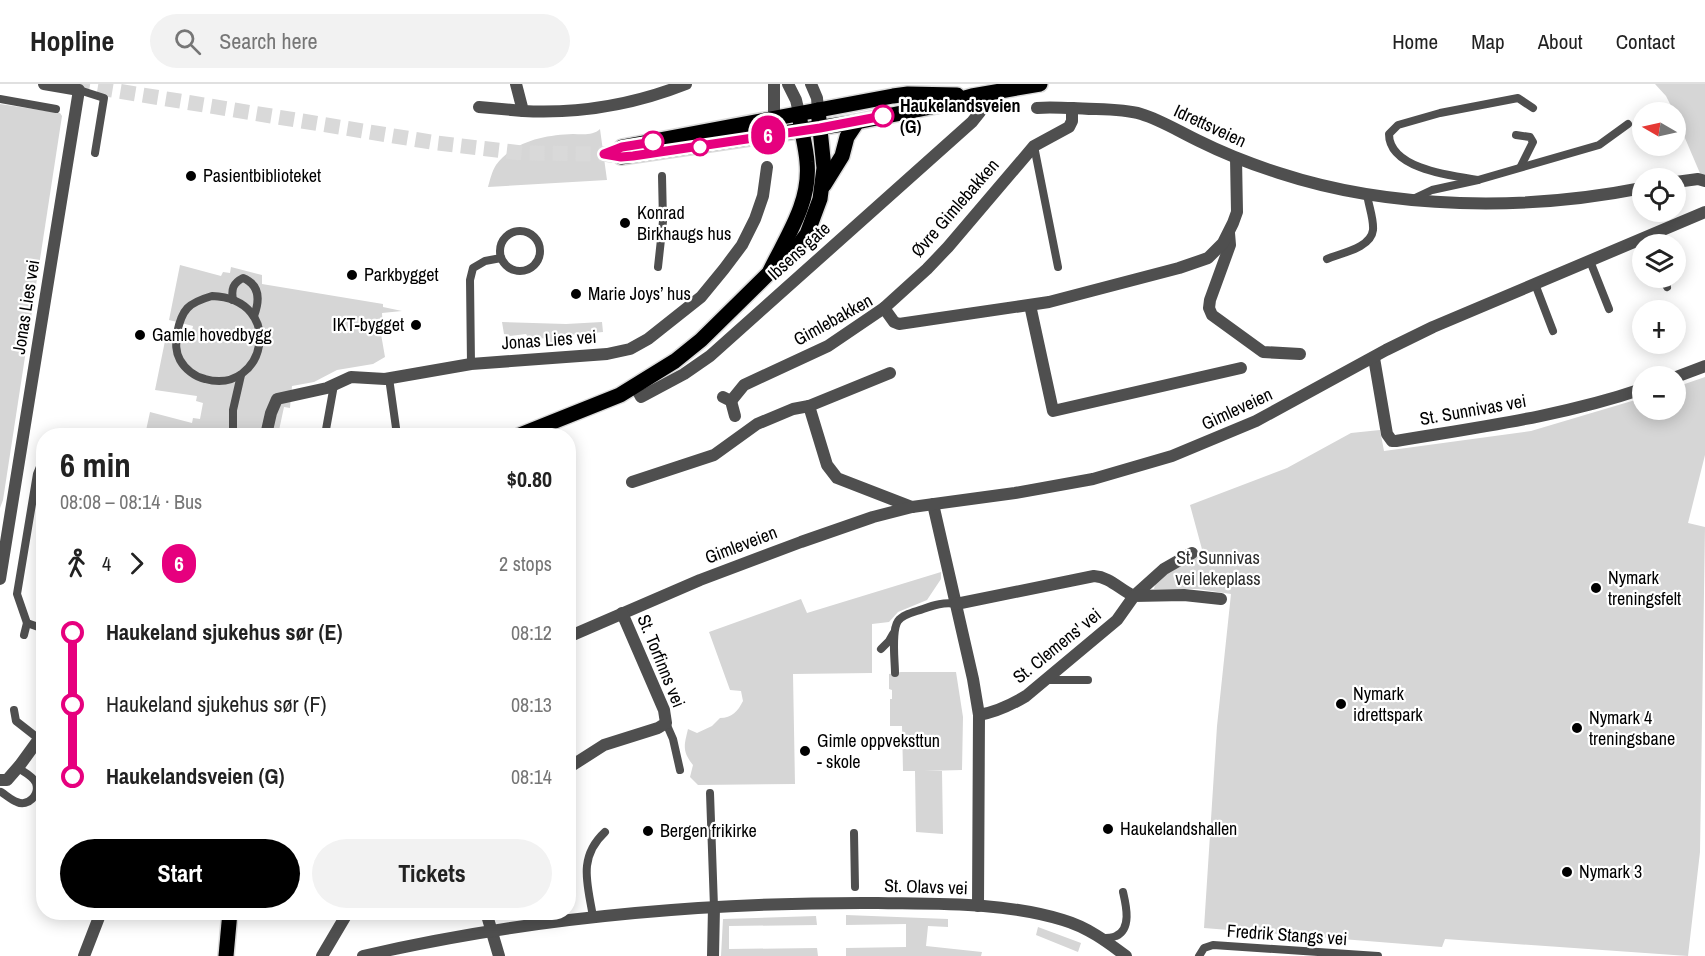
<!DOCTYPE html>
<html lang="en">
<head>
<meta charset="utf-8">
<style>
  :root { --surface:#fff; --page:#f2f2f2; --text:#222; --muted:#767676; --line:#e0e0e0; --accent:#000 }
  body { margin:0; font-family:"Archivo Narrow",sans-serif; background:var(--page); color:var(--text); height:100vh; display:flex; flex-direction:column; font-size:22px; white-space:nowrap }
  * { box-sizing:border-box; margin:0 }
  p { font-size:20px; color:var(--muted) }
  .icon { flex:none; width:33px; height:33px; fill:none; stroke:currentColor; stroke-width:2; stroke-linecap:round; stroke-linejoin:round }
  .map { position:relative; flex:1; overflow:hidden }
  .details { position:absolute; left:36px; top:344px; width:540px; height:492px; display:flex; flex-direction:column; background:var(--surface); border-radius:24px; box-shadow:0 3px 15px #0003 }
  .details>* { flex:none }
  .badge { padding:0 12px; border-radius:20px; font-size:21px; line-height:39px }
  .needle { width:39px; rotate:279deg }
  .tools { position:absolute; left:1632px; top:18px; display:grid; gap:12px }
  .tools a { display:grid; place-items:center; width:54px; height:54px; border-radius:50%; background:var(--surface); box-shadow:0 3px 15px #0003; font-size:30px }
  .map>.badge { position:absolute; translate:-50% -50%; box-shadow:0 0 0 3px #fff }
  .legs { display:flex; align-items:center; gap:9px; height:66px; padding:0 24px; font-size:20px }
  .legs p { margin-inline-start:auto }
  .headline { display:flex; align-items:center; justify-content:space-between; height:102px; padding:0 24px }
  h1 { font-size:33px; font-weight:700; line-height:45px }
  .button { display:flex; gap:12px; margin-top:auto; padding:12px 24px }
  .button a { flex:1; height:69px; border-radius:36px; background:var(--accent); color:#fff; font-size:24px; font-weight:700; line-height:69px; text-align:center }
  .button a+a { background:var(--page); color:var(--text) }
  ul { padding:0 24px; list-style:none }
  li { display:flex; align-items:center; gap:21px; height:72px; font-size:22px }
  li i { display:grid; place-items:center; width:9px; height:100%; margin:0 8px; background:currentColor }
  li i::after { content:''; width:15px; height:15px; margin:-8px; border:4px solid; border-radius:50%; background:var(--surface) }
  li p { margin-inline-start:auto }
  li:first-child i { background:linear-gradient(#0000 50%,currentColor 0) }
  li:last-child i { background:linear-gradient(currentColor 50%,#0000 0) }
  header { display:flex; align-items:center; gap:36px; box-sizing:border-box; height:84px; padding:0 30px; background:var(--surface); border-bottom:2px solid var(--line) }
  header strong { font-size:28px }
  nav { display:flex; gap:33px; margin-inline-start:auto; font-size:21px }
  .search { width:420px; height:54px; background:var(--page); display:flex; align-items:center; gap:15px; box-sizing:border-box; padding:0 21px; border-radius:33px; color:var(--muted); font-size:22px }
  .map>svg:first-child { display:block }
</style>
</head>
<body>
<header>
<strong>Hopline</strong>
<div class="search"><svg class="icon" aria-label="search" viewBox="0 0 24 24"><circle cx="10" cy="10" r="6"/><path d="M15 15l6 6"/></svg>Search here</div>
<nav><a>Home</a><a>Map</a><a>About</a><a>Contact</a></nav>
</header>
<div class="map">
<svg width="1705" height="872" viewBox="0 0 1705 872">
  <rect width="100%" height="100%" fill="#fff"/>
  <g fill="#d6d6d6">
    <path d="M1655 0H1705V101L1676 33V28H1674L1666 12Z"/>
    <path d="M0 20 60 29 62 32 3 416 0 424Z"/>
    <path d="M600 45 607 96 488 103C490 96 492 87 496 81 514 57 545 51 573 50 582 50 593 52 600 45Z"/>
    <path d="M180 181 221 192 223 188 230 189 231 183 262 191V200L383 220V223L402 227 382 229 383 249 381 250 385 273 373 280 337 286 314 298 292 302 290 324 284 323 278 351H145L150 328 192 339 193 334 200 335 203 319 196 317 197 312 155 306 166 252 190 256 193 242 169 236Z"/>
    <path d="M502 238 566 240 602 238 603 248 569 251 568 257 549 258 543 254 536 259 531 257 526 250 510 252 504 250Z"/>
    <path d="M1705 293V371L1688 439 1705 443 1700 768 1688 872 1445 855 1442 863 1204 844 1217 642 1231 510 1198 505H1154L1156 496 1203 469 1190 421 1287 384 1351 349 1380 346 1384 367 1531 347 1642 314V326H1676V303Z"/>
    <path d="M941 488V495L927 516 898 528 889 538 872 540V589L793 590 795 700 698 701 690 693 693 681C682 667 684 662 688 645L697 649 712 642 720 634C732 634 738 627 743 617L741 607 730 606 709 548 801 515 807 529Z"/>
    <path d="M901 588H956L963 633 962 686 924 687H942L943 750 916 748 915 687H903L902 642H890V615H892V606L889 605V590Z"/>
    <path d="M846 831 948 835V843L928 842 926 862 982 868 981 872H846V864L906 863V840L846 841Z"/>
    <path d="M816 832 817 841 729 842V865L817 864 818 872H721L723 835Z"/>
    <path d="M1038 843 1081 859 1078 868 1036 851Z"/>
  </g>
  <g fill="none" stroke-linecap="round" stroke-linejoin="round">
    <path stroke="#d9d9d9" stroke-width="15" stroke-dasharray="15 8" stroke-linecap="butt" d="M75 0 437 59 522 69 604 70 621 73"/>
    <g stroke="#dbdbdb" stroke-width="18">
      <g id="primary">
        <path d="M622 63 893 12 908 10 957 11"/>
        <path d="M621 73 857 38 936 22 972 12 1040 0"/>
        <path d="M824 101 842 72 847 53 857 38"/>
        <path d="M770 187C787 152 811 118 807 78 806 64 802 50 800 36"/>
        <path d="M520 351 620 311 675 277 701 256 769 189 789 174 807 150 820 115 824 84 818 26"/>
        <path d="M226 872 230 828"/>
      </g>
    </g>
    <g stroke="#4f4f4f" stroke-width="8">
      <path d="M79 6 104 14 95 69"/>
      <path d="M0 15 56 25"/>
      <path d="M1516 51 1530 53 1533 58 1521 82"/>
      <path d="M1034 62 1058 183"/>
      <path d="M1478 96C1452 92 1389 85 1389 50L1398 41 1440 29 1518 14 1533 24"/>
      <path d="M1415 114 1432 106 1478 96 1599 61 1628 40"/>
      <circle cx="520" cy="167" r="20"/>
      <path d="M1327 175C1341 169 1371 164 1373 146 1374 134 1368 121 1367 109"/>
      <path d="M1590 177 1609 225"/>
      <path d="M658 183 663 137 662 92"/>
      <path d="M1663 194 1667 203"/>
      <path d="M1535 200 1553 247"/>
      <path d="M212 212C287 215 265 312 205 295 195 293 185 285 180 276 175 267 176 259 177 249 182 225 188 219 212 212Z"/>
      <path d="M233 216C231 205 233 199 243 194 260 201 260 216 254 232"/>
      <path d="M471 280 470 196 473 184 485 177 501 174"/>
      <path d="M389 294 397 351"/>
      <path d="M233 351V326L241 291"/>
      <path d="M325 351 334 301"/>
      <path d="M44 373 37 390 17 510 27 539 44 545"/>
      <path d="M568 468 571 467"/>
      <path d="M24 551 27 539"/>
      <path d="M881 565 889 557 893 550"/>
      <path d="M895 589C895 577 891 547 898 537 903 530 915 528 923 525 934 521 944 518 956 520"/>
      <path d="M1047 596H1088"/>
      <path d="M14 626 16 637 39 655"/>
      <path d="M666 639 673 655 680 686"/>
      <path d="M1 708C6 711 11 716 17 718 28 723 40 711 36 699 33 692 24 688 18 684"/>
      <path d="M710 709 714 823"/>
      <path d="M854 749 855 803"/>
      <path d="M593 833C588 801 577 774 605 748"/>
      <path d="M1101 854C1106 854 1112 854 1116 852 1132 845 1126 821 1123 808"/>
      <path d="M1199 872 1204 864 1213 861 1378 872"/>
    </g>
    <g stroke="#4f4f4f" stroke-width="12">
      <path d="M516 0 523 27C580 30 633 21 686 0"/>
      <path d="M788 0 796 16 799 29"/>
      <path d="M811 0 817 14 818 26"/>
      <path d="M479 23 523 27"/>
      <path d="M1037 24C1050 23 1061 24 1073 24 1096 26 1120 24 1141 30 1161 36 1180 48 1199 57 1225 70 1251 80 1279 89 1392 126 1527 127 1642 104"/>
      <path d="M774 34V0"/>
      <path d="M1676 98 1698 95 1705 97"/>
      <path d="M1229 149 1230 161 1210 216 1209 224 1212 231 1263 268 1300 270"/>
      <path d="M1030 221 1053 327 1241 284"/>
      <path d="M884 224 894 238 899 240 1049 218 1179 184 1208 174 1223 159 1233 139 1237 128 1236 74"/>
      <path d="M1374 274 1387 350 1392 357H1396C1479 343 1563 332 1642 305"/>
      <path d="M1676 293 1705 282"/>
      <path d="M635 302 641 313 684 290 710 272 972 38 980 28"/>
      <path d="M723 313 731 317 735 332"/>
      <path d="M731 317 744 301 828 262 884 224 927 185 948 163 1034 62 1069 43 1072 37V24"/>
      <path d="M809 322 827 381 837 394 912 423"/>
      <path d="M266 351 271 329 277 315 327 304 351 293 385 295 471 280 607 270 630 265 648 255 701 213 724 185 742 161 755 135 763 112 767 83"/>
      <path d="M632 398 714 371 757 340 793 325 809 322 890 289"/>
      <path d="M933 420 973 595 979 631 978 822"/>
      <path d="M956 520 1094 492C1110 493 1119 505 1134 512L1164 485 1192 469"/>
      <path d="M568 553 700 496 801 458 873 433 912 423 1015 409 1093 395 1172 372 1256 337 1386 266 1433 243 1705 128"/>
      <path d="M979 631C996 628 1011 621 1026 612L1117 536 1134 512 1184 511 1221 515"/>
      <path d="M568 684 604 661 658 644 666 639 664 626 622 529"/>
      <path d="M0 696H7L20 681 44 648"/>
      <path d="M486 828 499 872"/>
      <path d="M84 872 101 828"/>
      <path d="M322 872 348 828"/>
      <path d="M363 872C532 833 705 818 878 819 939 820 1004 818 1063 836 1087 843 1106 857 1126 872"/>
      <path d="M713 872 714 823"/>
    </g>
    <path stroke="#4f4f4f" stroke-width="12" d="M0 495 79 6 44 0"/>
    <use href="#primary" stroke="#000" stroke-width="15"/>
  </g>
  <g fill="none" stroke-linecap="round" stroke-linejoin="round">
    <g stroke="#fff" stroke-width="14">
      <path id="line-1" d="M653 58 622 63 604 70 621 73 633 72 820 44 883 32"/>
    </g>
    <use href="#line-1" stroke="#e6007e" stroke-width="9"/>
  </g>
  <g fill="#fff" stroke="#e6007e" stroke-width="3">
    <circle cx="883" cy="32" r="10"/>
    <circle cx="653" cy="58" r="10"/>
    <circle cx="700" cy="63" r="8"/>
  </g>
  <g fill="#000" stroke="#fff" stroke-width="2">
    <circle cx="191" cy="92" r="6"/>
    <circle cx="625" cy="139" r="6"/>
    <circle cx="352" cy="191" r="6"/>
    <circle cx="576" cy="210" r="6"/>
    <circle cx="416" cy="241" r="6"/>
    <circle cx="140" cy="251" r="6"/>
    <circle cx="1596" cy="504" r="6"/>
    <circle cx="1341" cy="620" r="6"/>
    <circle cx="1577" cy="644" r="6"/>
    <circle cx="805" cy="667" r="6"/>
    <circle cx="1108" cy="745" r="6"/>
    <circle cx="648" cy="747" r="6"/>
    <circle cx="1567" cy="788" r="6"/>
  </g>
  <g text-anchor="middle" stroke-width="4.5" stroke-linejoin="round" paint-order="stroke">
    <g font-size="18" font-weight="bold" fill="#000" stroke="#fff" text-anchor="start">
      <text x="900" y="28">Haukelandsveien<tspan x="900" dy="21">(G)</tspan></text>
    </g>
    <g font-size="18" fill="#000" stroke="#fff">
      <text transform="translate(1210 42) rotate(25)" y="6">Idrettsveien</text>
      <text transform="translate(955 124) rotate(-49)" y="6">Øvre Gimlebakken</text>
      <text transform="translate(799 167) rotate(-42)" y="6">Ibsens gate</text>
      <text transform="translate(26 223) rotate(-81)" y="6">Jonas Lies vei</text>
      <text transform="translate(833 236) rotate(-29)" y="6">Gimlebakken</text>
      <text transform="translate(549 256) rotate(-4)" y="6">Jonas Lies vei</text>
      <text transform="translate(1237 325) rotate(-25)" y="6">Gimleveien</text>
      <text transform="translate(1473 326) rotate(-10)" y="6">St. Sunnivas vei</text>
      <text transform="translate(741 461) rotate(-21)" y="6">Gimleveien</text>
      <text transform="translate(1057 562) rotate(-39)" y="6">St. Clemens' vei</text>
      <text transform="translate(661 577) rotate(68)" y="6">St. Torfinns vei</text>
      <text transform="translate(926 803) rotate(2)" y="6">St. Olavs vei</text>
      <text transform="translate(1287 851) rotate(4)" y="6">Fredrik Stangs vei</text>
    </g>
    <g font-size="18" fill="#000" stroke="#fff" text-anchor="start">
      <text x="203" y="98">Pasientbiblioteket</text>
      <text x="637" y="135">Konrad<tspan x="637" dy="21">Birkhaugs hus</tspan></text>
      <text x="364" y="197">Parkbygget</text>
      <text x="588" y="216">Marie Joys’ hus</text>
      <text x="404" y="247" text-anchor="end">IKT-bygget</text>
      <text x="152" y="257">Gamle hovedbygg</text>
      <text x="1608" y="500">Nymark<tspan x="1608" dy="21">treningsfelt</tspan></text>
      <text x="1353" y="616">Nymark<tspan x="1353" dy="21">idrettspark</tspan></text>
      <text x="1589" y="640">Nymark 4<tspan x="1589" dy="21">treningsbane</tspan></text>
      <text x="817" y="663">Gimle oppveksttun<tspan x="817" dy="21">- skole</tspan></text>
      <text x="1120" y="751">Haukelandshallen</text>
      <text x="660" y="753">Bergen frikirke</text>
      <text x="1579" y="794">Nymark 3</text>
    </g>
    <g font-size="18" fill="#2d2d2d" stroke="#fff">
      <text x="1218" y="480">St. Sunnivas<tspan x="1218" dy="21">vei lekeplass</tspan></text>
    </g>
  </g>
</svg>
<div class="tools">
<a><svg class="needle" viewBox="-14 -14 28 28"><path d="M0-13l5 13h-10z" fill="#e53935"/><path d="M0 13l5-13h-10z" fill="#767676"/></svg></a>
<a><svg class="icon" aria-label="locate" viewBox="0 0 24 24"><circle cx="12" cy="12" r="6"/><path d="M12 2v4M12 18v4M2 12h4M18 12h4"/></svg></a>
<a><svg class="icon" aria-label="layers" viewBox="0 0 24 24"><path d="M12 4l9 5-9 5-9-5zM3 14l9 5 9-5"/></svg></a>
<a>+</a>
<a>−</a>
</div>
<b class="badge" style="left:768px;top:51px;background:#e6007e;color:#fff">6</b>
<section class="details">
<div class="headline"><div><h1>6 min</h1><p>08:08 – 08:14 · Bus</p></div><b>$0.80</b></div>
<div class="legs"><svg class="icon" aria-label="walk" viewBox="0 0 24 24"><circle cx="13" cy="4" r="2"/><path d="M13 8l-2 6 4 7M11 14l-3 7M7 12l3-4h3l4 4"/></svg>4<svg class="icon" aria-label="forward" viewBox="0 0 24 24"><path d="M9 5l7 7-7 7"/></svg><b class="badge" style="background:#e6007e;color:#fff">6</b><p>2 stops</p></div>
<ul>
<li><i style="color:#e6007e"></i><b>Haukeland sjukehus sør (E)</b><p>08:12</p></li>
<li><i style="color:#e6007e"></i><span>Haukeland sjukehus sør (F)</span><p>08:13</p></li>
<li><i style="color:#e6007e"></i><b>Haukelandsveien (G)</b><p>08:14</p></li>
</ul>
<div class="button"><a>Start</a><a>Tickets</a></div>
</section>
</div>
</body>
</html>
